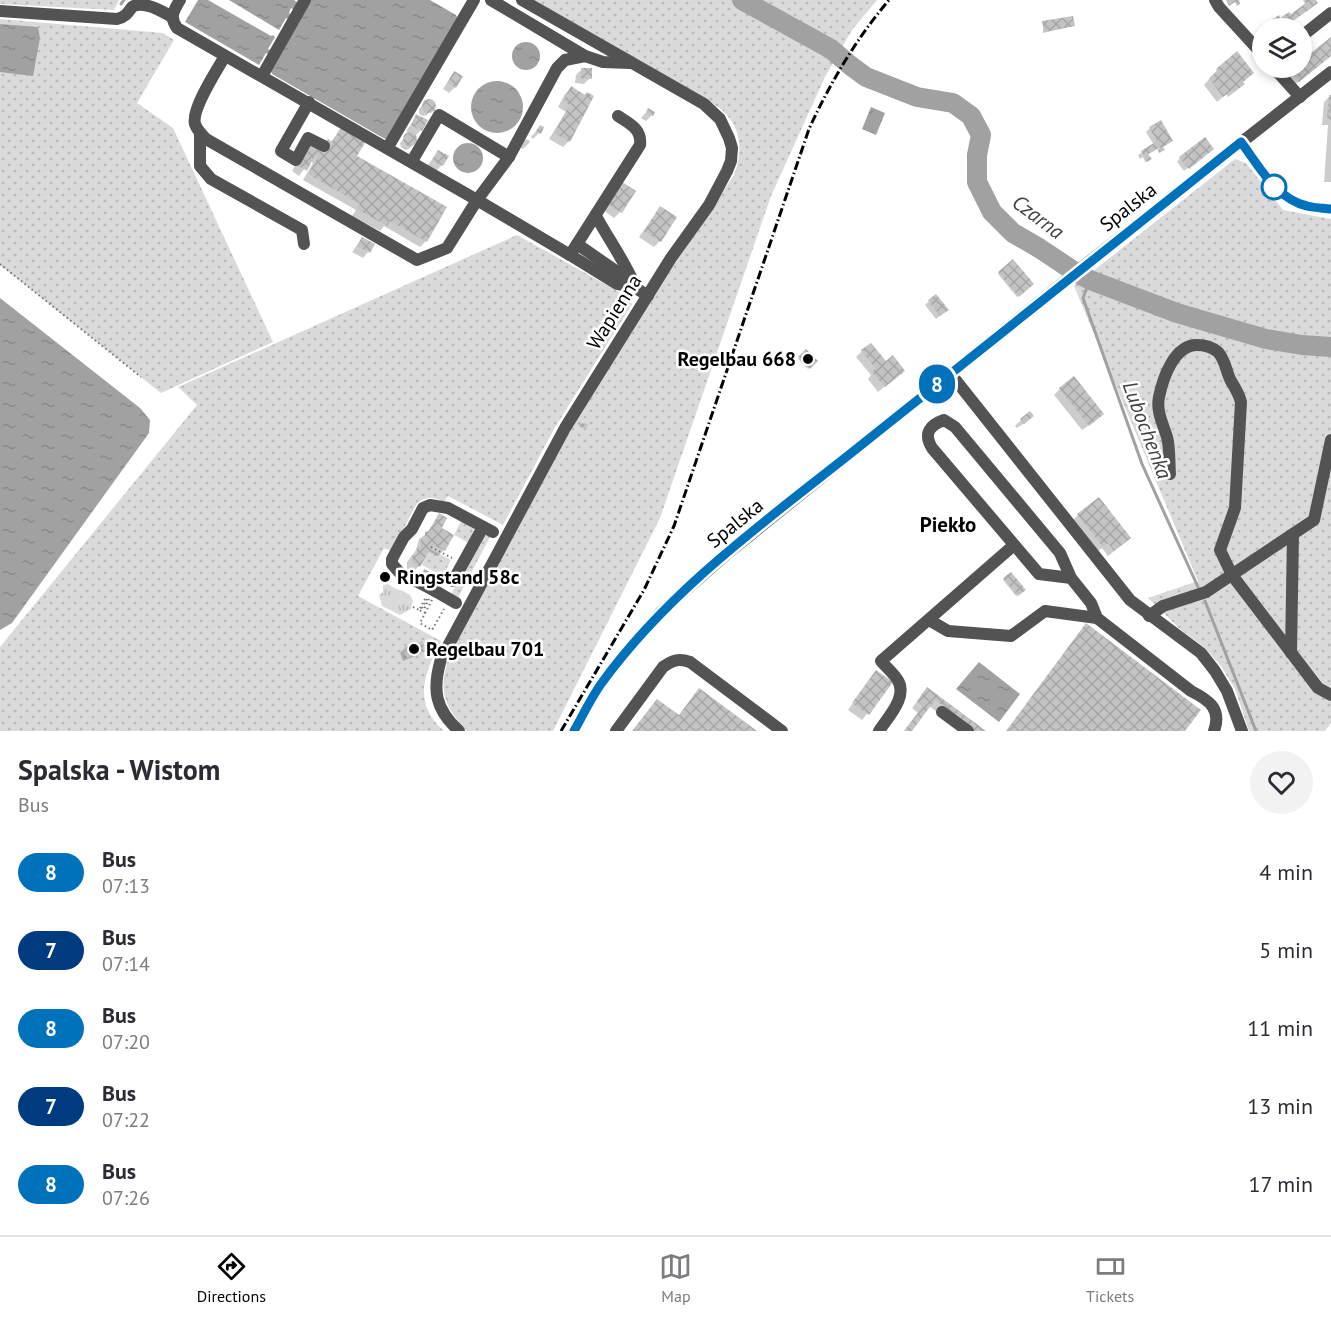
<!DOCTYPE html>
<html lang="en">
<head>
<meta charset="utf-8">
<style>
  :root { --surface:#fff; --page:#f2f2f3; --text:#2b2b33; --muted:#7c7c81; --line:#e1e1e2; --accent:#000 }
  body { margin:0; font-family:"PT Sans",sans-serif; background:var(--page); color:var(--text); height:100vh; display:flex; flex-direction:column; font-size:22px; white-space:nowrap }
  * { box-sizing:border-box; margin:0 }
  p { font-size:20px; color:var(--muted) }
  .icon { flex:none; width:33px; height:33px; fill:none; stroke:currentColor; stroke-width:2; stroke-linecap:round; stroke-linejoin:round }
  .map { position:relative; height:731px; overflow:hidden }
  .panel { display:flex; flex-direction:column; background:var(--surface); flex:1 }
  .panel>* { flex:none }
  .badge { padding:0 12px; border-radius:20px; font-size:21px; line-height:39px }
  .tools { position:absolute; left:1252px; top:18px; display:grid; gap:12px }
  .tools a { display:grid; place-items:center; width:60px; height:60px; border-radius:50%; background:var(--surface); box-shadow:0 3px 9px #0003; font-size:30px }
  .map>.badge { position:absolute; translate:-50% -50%; box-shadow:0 0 0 3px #fff }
  .round { display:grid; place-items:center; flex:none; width:63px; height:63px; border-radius:32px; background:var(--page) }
  .overview { display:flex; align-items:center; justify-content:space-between; height:102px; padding:0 18px }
  h1 { font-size:28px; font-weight:600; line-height:45px }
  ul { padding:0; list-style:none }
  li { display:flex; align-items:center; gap:18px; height:78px; padding:0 18px }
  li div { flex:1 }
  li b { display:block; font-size:22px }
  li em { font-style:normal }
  li .badge { min-width:66px; font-weight:700; text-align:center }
  .tab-bar { display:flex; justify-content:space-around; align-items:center; height:84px; border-top:2px solid var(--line); background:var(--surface); font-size:16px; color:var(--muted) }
  .tab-bar a { display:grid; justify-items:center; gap:3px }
  .tab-bar .selected { color:var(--accent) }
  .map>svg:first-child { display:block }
</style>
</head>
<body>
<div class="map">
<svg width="1331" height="731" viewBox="0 0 1331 731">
  <defs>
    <pattern id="grass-dots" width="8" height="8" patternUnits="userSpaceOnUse" patternTransform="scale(1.5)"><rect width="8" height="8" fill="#dadada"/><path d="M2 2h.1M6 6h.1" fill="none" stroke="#b9b9b9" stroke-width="1.8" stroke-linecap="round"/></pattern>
    <pattern id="park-tufts" width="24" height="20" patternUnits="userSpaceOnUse" patternTransform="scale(1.5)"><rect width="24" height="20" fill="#dadada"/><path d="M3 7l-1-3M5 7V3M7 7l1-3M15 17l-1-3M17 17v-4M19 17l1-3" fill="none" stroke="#b9b9b9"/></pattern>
    <pattern id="water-ripples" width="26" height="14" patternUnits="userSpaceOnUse" patternTransform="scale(1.5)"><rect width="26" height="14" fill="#a1a1a1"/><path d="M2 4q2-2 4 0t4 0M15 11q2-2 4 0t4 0" fill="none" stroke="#898989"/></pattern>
    <pattern id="building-cross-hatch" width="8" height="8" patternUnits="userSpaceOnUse" patternTransform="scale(1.5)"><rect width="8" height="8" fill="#c3c3c3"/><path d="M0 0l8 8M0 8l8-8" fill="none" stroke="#a6a6a6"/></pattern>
  </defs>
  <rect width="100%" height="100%" fill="#fff"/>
  <g fill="url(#grass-dots)">
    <path d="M0 0H119L114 10 0 4Z"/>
    <path d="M532 0H877L852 30 825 77 771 196 660 518 553 731H467C442 704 438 690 450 654L562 443 656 292 734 175C744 150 741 124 718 107Z"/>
    <path d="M0 19 163 33 174 40 137 103 173 128 273 342 161 393 0 265Z"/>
    <path d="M1235 159 1246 163 1283 210 1331 219V723L1325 731H1249L1235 689 1221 666 1205 648 1180 629 1148 598 1198 581 1074 286Z"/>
    <path d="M517 235 614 289 628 298 632 304 554 429 503 525 448 496 444 502C434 497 425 495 416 505L392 551 384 548 358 596 441 641C424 674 412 703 444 731H0V647L197 405 178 387Z"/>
    <path d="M462 519 474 528 469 543 454 535Z"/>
    <path d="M485 535H491L458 598 451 594Z"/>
    <path d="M430 549 451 560 443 576 422 565Z"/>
  </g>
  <path fill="url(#park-tufts)" d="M388 584 396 589 403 591 410 595 413 601 411 609 400 615 382 606 379 595 383 592V585Z"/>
  <g fill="url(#water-ripples)">
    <path d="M198 0H208L271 36 273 35 275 37 268 49 272 51 270 55 266 53 259 65 185 22Z"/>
    <path d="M229 0H294L298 3 294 10 291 8 289 13 292 16 290 20 286 18 279 30Z"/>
    <path d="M309 0H430L456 15 458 20 389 138 385 139 272 74 270 67Z"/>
    <path d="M0 24 38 27 40 38 33 76 0 72Z"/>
    <circle cx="526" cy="56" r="14"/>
    <circle cx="497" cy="107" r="26"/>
    <path d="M871 107 885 113 876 135 862 129Z"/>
    <circle cx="468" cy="158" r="15"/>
    <path d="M0 298 140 408 150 420 149 433 12 623 0 630Z"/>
    <path d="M979 662 1020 694 999 722 956 689Z"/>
  </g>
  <g fill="#0003">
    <path d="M1303 0H1314L1313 7 1282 28H1272L1269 25 1278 17 1280 20 1291 17 1306 6Z"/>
    <path d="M1043 23 1073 26 1043 33Z"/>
    <path d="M1331 39V56L1292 87 1284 77 1295 68H1302V62Z"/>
    <path d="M1237 53 1242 83 1237 90 1228 97 1226 94 1217 102 1204 85 1217 70Z"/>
    <path d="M582 69 590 78 584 84 575 83 576 75Z"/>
    <path d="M454 72 455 87 449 93 443 89Z"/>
    <path d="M571 88 585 96 569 141 563 147 549 139 566 112 558 107 565 94Z"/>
    <path d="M1330 96H1331V182H1324L1328 125H1322L1324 102Z"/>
    <path d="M430 100 434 103V107L427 115 423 116 419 114V109L426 101Z"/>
    <path d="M648 110 652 115 646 121 641 118Z"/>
    <path d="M417 116 421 130 415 136 416 141 413 145 409 149 405 150 401 147 400 143 407 135 412 134 406 131Z"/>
    <path d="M540 127 539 133 533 139 531 137Z"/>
    <path d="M1150 128 1171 141 1147 155 1148 161 1145 162 1143 157 1140 159 1138 155 1154 145 1146 132Z"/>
    <path d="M341 129 355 157 426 241 420 247 384 226 380 231 352 216 356 210 303 180 313 163 310 161 299 176 292 171 304 150 330 143Z"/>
    <path d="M526 139 530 141 529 143 523 149 519 147Z"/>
    <path d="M438 152 442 165 436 171 427 166Z"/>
    <path d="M1208 152 1184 171 1177 162 1180 158Z"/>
    <path d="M622 184 620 212 614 218 603 210Z"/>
    <path d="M660 208V241L654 247 639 237Z"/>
    <path d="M362 238 368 252 363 258 352 252Z"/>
    <path d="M1013 261 1032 284 1017 297 998 274Z"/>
    <path d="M929 301 943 313 936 319 925 305Z"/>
    <path d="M806 351 816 361 808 369 798 359Z"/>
    <path d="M862 351 897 376 878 392 868 379 871 375 856 357Z"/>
    <path d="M1060 389 1096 420 1082 430 1054 395Z"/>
    <path d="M1021 420 1026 422 1017 428 1015 426Z"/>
    <path d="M439 515 440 529 444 550 438 556 428 551 419 566 413 572 407 569V562L416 550 419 539 427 533Z"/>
    <path d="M1078 515 1123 544 1108 556 1102 548 1096 552 1072 521Z"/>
    <path d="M1011 574 1024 590 1016 596 1003 580Z"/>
    <path d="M404 649 424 650 420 654 403 661 400 653Z"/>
    <path d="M871 678 891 683 862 720 848 710Z"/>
    <path d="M927 689 984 731H962L929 706 910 731H904L918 713 912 708Z"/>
  </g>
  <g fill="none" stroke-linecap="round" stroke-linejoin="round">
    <g stroke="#a1a1a1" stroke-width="3">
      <path d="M121 4 124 0"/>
      <path d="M1090 280 1083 298 1142 464 1198 587"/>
      <path d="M1205 601 1256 731"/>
    </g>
    <path stroke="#a1a1a1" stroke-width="20" d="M742 0 831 49 851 66 866 77 917 97 953 103 971 116 981 135 977 155V182L992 212 1013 233 1039 248 1075 272 1090 280 1177 313 1266 339 1302 345 1331 347"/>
  </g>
  <g fill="url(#building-cross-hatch)">
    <path d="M1226 0H1239L1240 4 1237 6 1235 2 1229 6Z"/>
    <path d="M1304 0H1316L1318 3 1283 28H1274L1269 22 1279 15 1280 18 1289 12 1291 14 1306 3Z"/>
    <path d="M1073 16 1075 26 1044 32 1042 21Z"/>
    <path d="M1331 37V56L1299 82 1289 70 1293 68H1302V60Z"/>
    <path d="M1237 51 1254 73 1243 82 1245 84 1234 92 1232 90 1223 97 1209 78 1218 71 1216 69Z"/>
    <path d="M581 68H592V79L581 78Z"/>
    <path d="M454 71 463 76 456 88 447 83Z"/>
    <path d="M571 86 585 95 587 92 594 96 570 142 554 133 569 106 572 109 573 107 563 101Z"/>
    <path d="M1329 95H1331V120L1327 119Z"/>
    <circle cx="429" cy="106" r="7"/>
    <path d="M648 108 655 112 653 116 646 112Z"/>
    <path d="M416 114 428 120 422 131 411 125Z"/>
    <path d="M1161 120 1173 141 1163 147 1165 150 1159 153 1158 150 1161 147 1148 154 1152 159 1147 162 1141 151 1157 141 1149 127Z"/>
    <path d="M540 125 544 127 541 134 536 131Z"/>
    <path d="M341 127 366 141 357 156 447 207 427 242 390 221 387 226 357 209 360 204 308 174 318 157 315 155 307 171 297 165 310 142 322 150 328 139 332 142Z"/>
    <circle cx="410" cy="139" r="7"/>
    <path d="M1205 137 1214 149 1189 169 1179 157Z"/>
    <path d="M438 150 449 156 443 166 432 160Z"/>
    <path d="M622 182 636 191 622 213 608 204Z"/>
    <path d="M660 206 677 217 661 242 644 231Z"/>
    <path d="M362 237 375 244 370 253 357 246Z"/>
    <path d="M1013 259 1034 284 1019 297 998 272Z"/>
    <path d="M936 294 949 310 940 316 928 300Z"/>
    <path d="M871 343 886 361 893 355 905 371 885 387 872 372 876 369 861 350Z"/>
    <path d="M806 349 818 361 810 369 798 357Z"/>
    <path d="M1074 376 1104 414 1089 426 1059 388Z"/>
    <path d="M1030 411 1034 416 1024 424 1020 419Z"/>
    <path d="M581 423 588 424 587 428 580 427 579 424Z"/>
    <path d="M1099 497 1131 538 1114 551 1108 543 1103 547 1077 514Z"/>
    <path d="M439 513 447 518 442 528 454 535 445 551 433 545 420 567 413 563 412 555H417V547H421V539H425V532L429 531Z"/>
    <path d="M424 569 441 578 437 587 420 578Z"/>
    <path d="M1011 572 1026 590 1018 596 1003 578Z"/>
    <path d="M384 573 389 574 385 582 382 579Z"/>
    <path d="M1086 623 1201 710 1185 731H1006Z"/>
    <path d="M422 641 426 651 407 658 403 648Z"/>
    <path d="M876 670 893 682 869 715 852 703Z"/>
    <path d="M927 687 986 731H975L935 700 912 731H904L923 706 917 701Z"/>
    <path d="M699 688 757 731H632L657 699 679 715Z"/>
  </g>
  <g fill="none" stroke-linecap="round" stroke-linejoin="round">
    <g stroke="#757575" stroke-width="2" stroke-dasharray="1.5 3" stroke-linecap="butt">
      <path d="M0 264 141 377"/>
      <path d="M431 547 452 558"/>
      <path d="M425 599 419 610 425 613"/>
      <path d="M427 599 422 608 424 609 429 599"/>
      <path d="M432 600 420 623 432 630 444 609"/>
      <path d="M413 607 419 610"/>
    </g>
    <g stroke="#535353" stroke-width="12">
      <path d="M180 0C174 10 169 17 177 28L477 200 509 157 557 68 565 60 585 56"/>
      <path d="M491 0 585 56 603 62 630 63"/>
      <path d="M1215 0 1219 7 1263 55"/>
      <path d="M0 11 117 19C125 17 127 14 132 7 143 0 162 11 172 17"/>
      <path d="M1302 36 1331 13"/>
      <path d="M225 56C217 70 191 109 195 124 197 130 202 135 206 139L417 260 447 248 477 200 570 255 640 145C642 129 630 124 618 116"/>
      <path d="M1274 68 1300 97"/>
      <path d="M262 76 305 0"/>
      <path d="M309 102 281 151 296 160 308 138 324 146"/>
      <path d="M200 134V166L211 179 302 230 304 244"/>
      <path d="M1241 142C1259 166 1276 200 1307 206 1315 208 1323 208 1331 209"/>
      <path d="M388 147 474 0"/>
      <path d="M412 161 439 115 509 157"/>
      <path d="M596 216C609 240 626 263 636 288"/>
      <path d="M577 244 623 276 633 285"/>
      <path d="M570 255 617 284 636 288 648 296"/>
      <path d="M950 373 1130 600 1201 653 1215 671 1227 691 1242 731"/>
      <path d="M1170 474C1169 462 1170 448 1167 437 1163 424 1156 411 1159 397 1163 378 1174 345 1197 345 1204 345 1212 347 1218 352 1226 361 1226 372 1231 381 1236 389 1239 394 1241 402L1235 508 1220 550 1232 575 1318 688 1331 695"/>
      <path d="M1071 578 1039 574 932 448C923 433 930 425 944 420L955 427 1060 553 1071 578 1091 603 1097 618 1191 691C1209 700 1222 709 1214 731"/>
      <path d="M453 581 483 527"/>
      <path d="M435 591 399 572 392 564V559L404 537 412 529 423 508 430 505 448 508 493 532"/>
      <path d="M437 592 456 603"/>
      <path d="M1149 616 1163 606 1206 592 1314 520 1331 440"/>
      <path d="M929 620 948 631 1011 636 1045 611 1097 618"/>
      <path d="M1291 653 1293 534"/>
      <path d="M942 712 968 731"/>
      <path d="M459 731C435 709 432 690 441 659L565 428 671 258 709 205 727 171 731 161 732 148 729 138 720 119 704 104 522 0"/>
      <path d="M574 731 600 685 624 655 661 612 728 553 1090 261 1331 72"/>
      <path d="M616 731 663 667C673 660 679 658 690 662L782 731"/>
      <path d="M879 731C888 717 909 696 897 679 893 673 886 667 881 661L1014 545"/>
    </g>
    <path stroke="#000" stroke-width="3" stroke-dasharray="9 3 1.5 3" stroke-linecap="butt" d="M561 731 644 590 674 526 809 129C830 83 856 39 889 0"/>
    <path stroke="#535353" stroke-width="12" d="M435 591 437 592"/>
  </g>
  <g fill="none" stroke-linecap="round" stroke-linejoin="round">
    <g stroke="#fff" stroke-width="14">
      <path id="line" d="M574 731C583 715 591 698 601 684 674 583 780 511 875 434 997 336 1119 239 1241 142 1259 166 1276 199 1307 206 1315 208 1323 208 1331 209"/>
    </g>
    <use href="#line" stroke="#0072bc" stroke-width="9"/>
  </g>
  <circle fill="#fff" stroke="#0072bc" stroke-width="3" cx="1274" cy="187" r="12"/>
  <g fill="#000" stroke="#fff" stroke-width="2">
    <circle cx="808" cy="359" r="6"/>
    <circle cx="385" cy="577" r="6"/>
    <circle cx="414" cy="649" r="6"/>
  </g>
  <g text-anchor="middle" stroke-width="5" stroke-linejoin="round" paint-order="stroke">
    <g font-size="20" fill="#000" stroke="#fff">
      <text transform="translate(1128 207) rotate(-38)" y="7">Spalska</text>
      <text transform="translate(614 312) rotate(-58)" y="7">Wapienna</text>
      <text transform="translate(735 523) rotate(-39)" y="7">Spalska</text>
    </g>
    <g font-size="20" font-weight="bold" fill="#000" stroke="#fff" text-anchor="start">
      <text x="796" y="366" text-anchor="end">Regelbau 668</text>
      <text x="397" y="584">Ringstand 58c</text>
      <text x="426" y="656">Regelbau 701</text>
    </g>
    <g font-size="21" font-style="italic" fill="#424242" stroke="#fff">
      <text transform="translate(1038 217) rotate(37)" y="7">Czarna</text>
      <text transform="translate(1147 430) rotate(69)" y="7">Lubochenka</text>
    </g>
    <g font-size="21" font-weight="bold" fill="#000" stroke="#fff">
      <text x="948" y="532">Piekło</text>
    </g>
  </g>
</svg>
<div class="tools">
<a><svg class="icon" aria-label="layers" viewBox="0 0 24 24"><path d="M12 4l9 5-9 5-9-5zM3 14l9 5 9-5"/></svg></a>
</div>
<b class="badge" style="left:937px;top:384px;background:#0072bc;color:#fff">8</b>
</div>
<section class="panel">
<div class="overview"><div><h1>Spalska - Wistom</h1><p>Bus</p></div><a class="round"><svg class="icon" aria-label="heart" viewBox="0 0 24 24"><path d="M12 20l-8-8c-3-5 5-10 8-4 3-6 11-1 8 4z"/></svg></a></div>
<ul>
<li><span class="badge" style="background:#0072bc;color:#fff">8</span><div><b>Bus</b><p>07:13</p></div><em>4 min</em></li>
<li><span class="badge" style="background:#003b80;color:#fff">7</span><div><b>Bus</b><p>07:14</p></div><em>5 min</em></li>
<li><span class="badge" style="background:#0072bc;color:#fff">8</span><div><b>Bus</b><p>07:20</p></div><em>11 min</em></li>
<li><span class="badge" style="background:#003b80;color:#fff">7</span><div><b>Bus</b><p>07:22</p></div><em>13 min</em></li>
<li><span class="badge" style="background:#0072bc;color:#fff">8</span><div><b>Bus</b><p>07:26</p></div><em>17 min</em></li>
</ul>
</section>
<nav class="tab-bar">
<a class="selected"><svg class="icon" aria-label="directions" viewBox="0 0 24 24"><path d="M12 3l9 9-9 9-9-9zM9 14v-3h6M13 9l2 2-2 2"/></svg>Directions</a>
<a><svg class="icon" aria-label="map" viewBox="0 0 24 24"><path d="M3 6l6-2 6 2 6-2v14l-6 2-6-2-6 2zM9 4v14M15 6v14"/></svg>Map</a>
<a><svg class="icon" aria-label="tickets" viewBox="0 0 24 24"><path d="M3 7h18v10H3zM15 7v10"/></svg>Tickets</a>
</nav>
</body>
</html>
